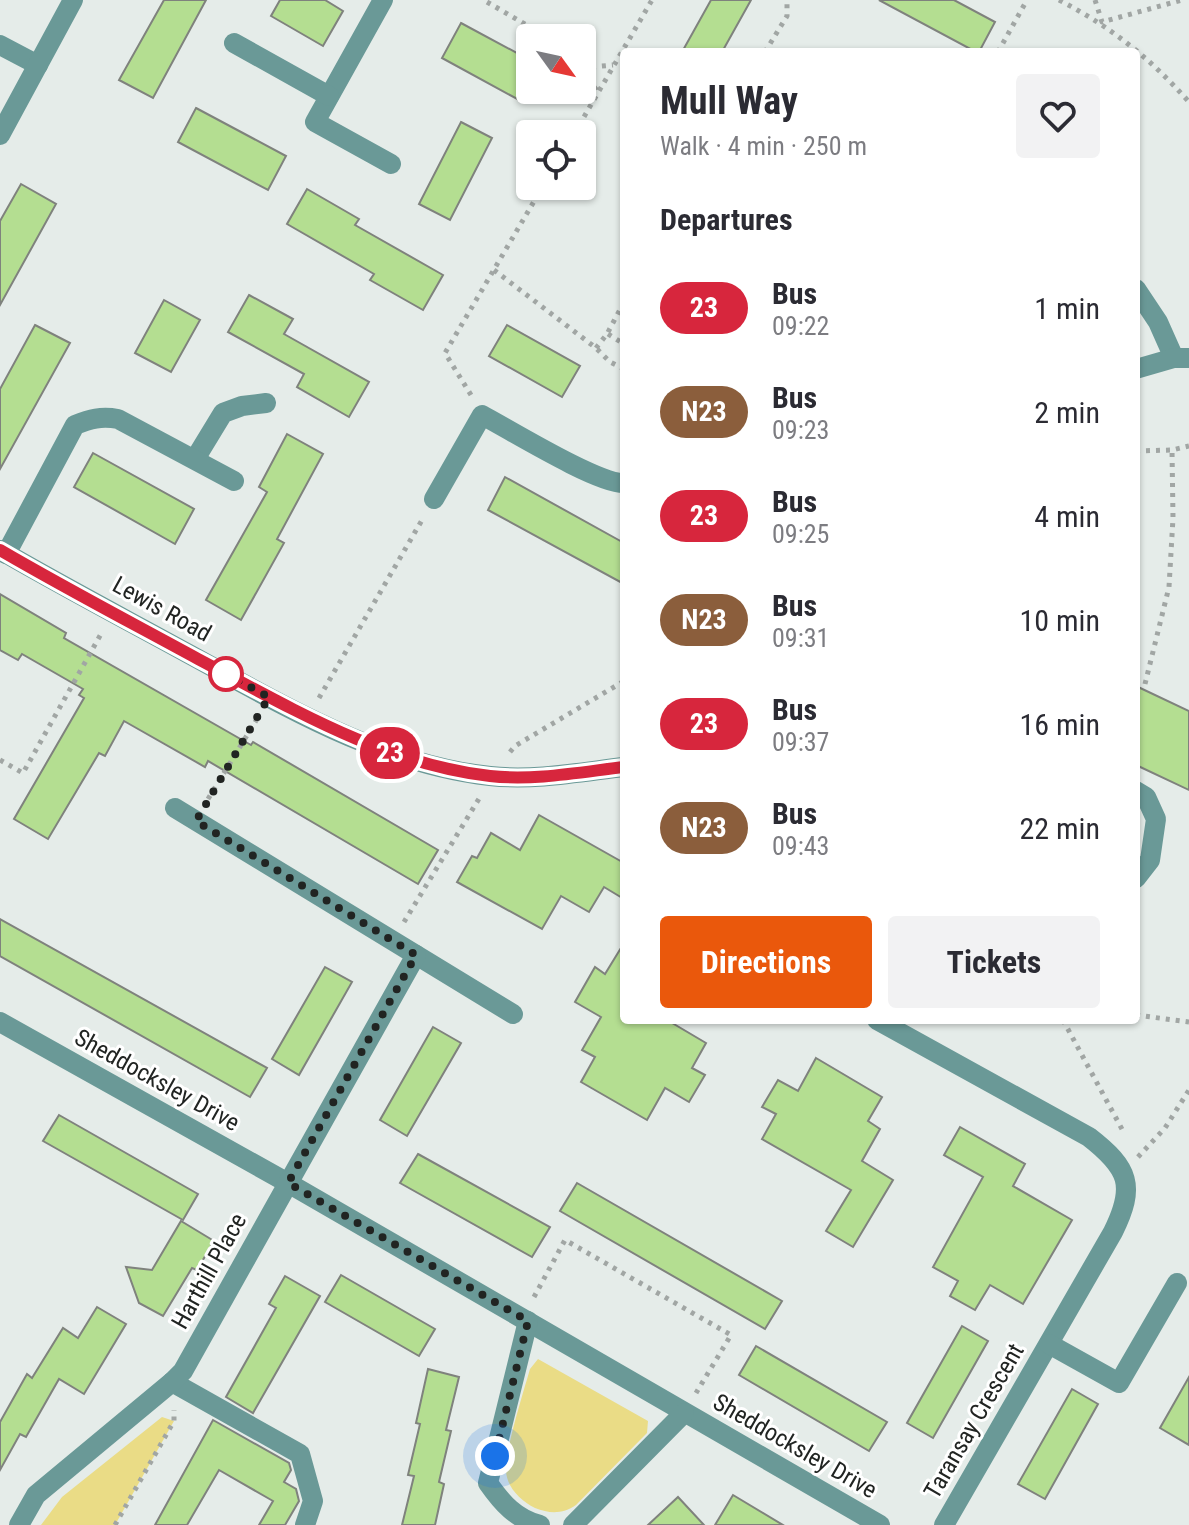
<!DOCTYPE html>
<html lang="en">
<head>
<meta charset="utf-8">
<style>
  :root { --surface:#fff; --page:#f2f2f3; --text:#2b2b33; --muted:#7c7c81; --accent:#ea580c }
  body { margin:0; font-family:"Roboto Condensed",sans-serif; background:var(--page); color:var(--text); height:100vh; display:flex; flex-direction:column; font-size:30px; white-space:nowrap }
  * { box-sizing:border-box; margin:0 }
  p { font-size:26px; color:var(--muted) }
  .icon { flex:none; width:44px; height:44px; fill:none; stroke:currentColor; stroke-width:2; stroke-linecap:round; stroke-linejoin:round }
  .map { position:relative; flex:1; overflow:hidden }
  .drawer { position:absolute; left:620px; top:48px; width:520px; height:976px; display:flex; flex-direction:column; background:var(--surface); border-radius:8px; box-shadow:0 2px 6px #0004 }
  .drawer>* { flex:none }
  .badge { padding:0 16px; border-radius:26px; font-size:28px; line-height:52px }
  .needle { width:52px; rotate:123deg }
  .fabs { position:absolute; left:516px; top:24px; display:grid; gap:16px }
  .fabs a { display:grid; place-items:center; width:80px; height:80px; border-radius:8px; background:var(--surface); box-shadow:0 2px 6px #0004; font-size:40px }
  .you { position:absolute; width:40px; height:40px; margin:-20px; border:6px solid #fff; border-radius:50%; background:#1a73e8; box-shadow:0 0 0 12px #1a73e833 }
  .map>.badge { position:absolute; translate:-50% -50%; box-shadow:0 0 0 4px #fff }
  h2 { padding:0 40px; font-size:30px; line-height:72px }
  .round { display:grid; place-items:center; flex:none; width:84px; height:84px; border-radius:8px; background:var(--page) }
  .head { display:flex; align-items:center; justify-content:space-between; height:136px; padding:0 40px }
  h1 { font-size:38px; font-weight:700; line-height:60px }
  .action { display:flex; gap:16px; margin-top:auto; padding:16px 40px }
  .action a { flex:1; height:92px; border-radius:8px; background:var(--accent); color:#fff; font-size:32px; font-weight:700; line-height:92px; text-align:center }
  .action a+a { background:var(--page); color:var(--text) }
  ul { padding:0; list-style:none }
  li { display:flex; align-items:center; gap:24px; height:104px; padding:0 40px }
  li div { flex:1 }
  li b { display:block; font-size:30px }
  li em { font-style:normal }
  li .badge { min-width:88px; font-weight:700; text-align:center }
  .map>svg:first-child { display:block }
</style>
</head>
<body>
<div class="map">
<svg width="1189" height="1525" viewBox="0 0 1189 1525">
  <rect width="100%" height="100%" fill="#e5ece9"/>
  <g fill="#eadc86">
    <path d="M538 1359 648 1421 647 1433 576 1505C563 1514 550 1514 535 1508 521 1501 507 1488 506 1471 504 1454 524 1390 530 1369Z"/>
    <path d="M162 1417 174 1421 115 1525H41L62 1497Z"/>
  </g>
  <g fill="#b4de91" stroke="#7f827d" stroke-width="2">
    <path d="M164 0H206L153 98 119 80Z"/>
    <path d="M280 0H325L343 11 323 46 271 16Z"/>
    <path d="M711 0H751L722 52H682Z"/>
    <path d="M879 0H954L995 22 979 52H976Z"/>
    <path d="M461 23 530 60V81L519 100 442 58Z"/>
    <path d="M196 108 286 156 268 190 178 142Z"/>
    <path d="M461 122 492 138 450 220 419 204Z"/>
    <path d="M21 184 56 204 0 305V221Z"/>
    <path d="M307 189 359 219 355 225 443 275 423 310 370 280 374 274 287 224Z"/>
    <path d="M249 295 293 319 284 334 369 382 349 417 297 387 304 374 228 332Z"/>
    <path d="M164 300 200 320 171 372 135 353Z"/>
    <path d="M35 325 70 343 0 469V389Z"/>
    <path d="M507 325 580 366 562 397 489 356Z"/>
    <path d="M287 434 323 454 277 539 284 543 241 620 206 600 267 492 259 487Z"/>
    <path d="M93 453 194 509 175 544 74 487Z"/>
    <path d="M505 477 624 543V584L488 510Z"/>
    <path d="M0 594 66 633 64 638 251 745 253 742 438 850 418 884 208 761 205 767 124 721 105 756 99 753 48 839 14 819 84 698 79 695 83 689 22 654 18 660 0 650Z"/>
    <path d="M1136 686 1189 711V790L1136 765Z"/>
    <path d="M539 815 624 863V899L604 887 589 912 561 896 542 929 457 882 472 856 477 858 491 833 520 850Z"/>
    <path d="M0 919 267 1068 250 1097 0 956Z"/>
    <path d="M624 943V1020H667L706 1043 692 1068 705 1075 689 1102 665 1088 647 1120 581 1082 595 1057 582 1050 601 1017 575 1002 595 967 605 974Z"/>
    <path d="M325 967 352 982 299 1075 272 1059Z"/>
    <path d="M433 1027 461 1043 407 1136 380 1120Z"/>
    <path d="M816 1058 882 1097 868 1121 880 1129 862 1161 893 1180 853 1247 826 1231 851 1190 762 1139 776 1114 762 1107 778 1080 798 1091Z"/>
    <path d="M59 1115 198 1194 183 1220 43 1141Z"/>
    <path d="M960 1127 1025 1164 1013 1186 1072 1220 1023 1304 990 1285 975 1310 950 1296 958 1281 933 1267 983 1177 944 1155Z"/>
    <path d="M418 1154 550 1227 532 1257 400 1183Z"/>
    <path d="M577 1183 782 1301 765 1329 560 1211Z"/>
    <path d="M181 1221 214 1241 197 1270 192 1268 163 1316 139 1303 126 1267 152 1270Z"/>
    <path d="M341 1275 435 1329 419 1356 325 1302Z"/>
    <path d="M285 1276 320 1296 253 1413 226 1397 276 1308 269 1304Z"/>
    <path d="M97 1307 126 1324 84 1394 59 1379 26 1437 20 1434 0 1470V1422L27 1374 32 1378 63 1328 78 1338Z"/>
    <path d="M962 1326 988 1341 933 1438 907 1423Z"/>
    <path d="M756 1346 887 1422 869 1451 739 1375Z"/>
    <path d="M428 1369 459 1377 446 1430 451 1431 439 1482 444 1484 435 1525H402L414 1476 408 1475 420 1424 416 1423Z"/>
    <path d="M1189 1377V1445L1160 1428Z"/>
    <path d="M1072 1389 1098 1404 1045 1499 1018 1484Z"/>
    <path d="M213 1420 289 1463 291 1470 284 1482 296 1489 299 1501 285 1525H259L273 1501 219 1470 187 1525H155Z"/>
    <path d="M733 1495 783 1525H715Z"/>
    <path d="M678 1497 704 1525H648Z"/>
  </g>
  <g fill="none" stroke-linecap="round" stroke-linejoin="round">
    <g stroke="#a1a6a4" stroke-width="5" stroke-dasharray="4 6" stroke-linecap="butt">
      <path d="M1059 0C1111 27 1150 58 1189 102"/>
      <path d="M1095 0 1102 22 1182 0"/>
      <path d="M487 2 549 38"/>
      <path d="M765 52 787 16V0"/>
      <path d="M998 52 1027 0"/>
      <path d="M582 68 613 65"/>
      <path d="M582 71 598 92"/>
      <path d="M574 134 652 0"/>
      <path d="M494 270 596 348 610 362 624 369"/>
      <path d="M608 334 624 344"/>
      <path d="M596 348 607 334 624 302"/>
      <path d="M471 395 445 353 543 186"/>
      <path d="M1136 451 1172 450 1189 446"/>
      <path d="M1145 684 1169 587 1173 518 1172 450"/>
      <path d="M319 698 422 520"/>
      <path d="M510 752 515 746 624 681"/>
      <path d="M0 760 23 773 101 634"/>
      <path d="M208 799 257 719"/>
      <path d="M404 922 480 797"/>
      <path d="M1136 1015 1189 1022"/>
      <path d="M1063 1020 1123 1131"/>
      <path d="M1138 1157 1165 1128 1189 1090"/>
      <path d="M534 1297 565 1240 731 1335 696 1393"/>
      <path d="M115 1525 174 1421V1410"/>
    </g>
    <g stroke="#6a9997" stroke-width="20">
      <path d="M383 0 315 122 391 164"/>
      <path d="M234 43 329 96"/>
      <path d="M0 45 38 65"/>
      <path d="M0 135 73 0"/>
      <path d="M1136 289 1158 322 1174 358"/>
      <path d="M1136 369 1174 358H1189"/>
      <path d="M195 459 223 413 242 406 266 403"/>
      <path d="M434 499 482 415C510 430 598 484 624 483"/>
      <path d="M0 550C62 586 125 619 187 653 283 705 380 764 490 776 534 781 581 772 624 767"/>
      <path d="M6 554 75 425C90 419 101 416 118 419L234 481"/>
      <path d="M1136 791 1146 797 1156 819 1150 860 1136 878"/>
      <path d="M175 808 513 1014"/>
      <path d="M877 1020 1089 1137C1129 1168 1136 1186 1113 1232L944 1525"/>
      <path d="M0 1022 288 1183 880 1525"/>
      <path d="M528 1321 488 1483C502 1503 516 1519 540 1525"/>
      <path d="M1049 1344 1119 1383 1177 1283"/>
      <path d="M172 1382 300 1454 313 1501 305 1525"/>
      <path d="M19 1525 36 1495 172 1382 183 1371 416 955"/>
      <path d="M573 1525 684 1413"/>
    </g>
  </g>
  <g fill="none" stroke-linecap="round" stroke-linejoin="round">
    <g stroke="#fff" stroke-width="18">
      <path id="line" d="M0 550C65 588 132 623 198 659 291 708 384 764 490 776 534 781 581 772 624 767"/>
    </g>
    <use href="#line" stroke="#d7263d" stroke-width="12"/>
    <path stroke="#212422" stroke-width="8" stroke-dasharray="0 14.4" d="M226 674 269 697 196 821 416 955 288 1183 528 1321 495 1456"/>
  </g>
  <circle fill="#fff" stroke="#d7263d" stroke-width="4" cx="226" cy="674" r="16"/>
  <g text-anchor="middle" stroke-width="6" stroke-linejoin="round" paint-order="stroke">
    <g font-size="24" fill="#212422" stroke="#fff">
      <text transform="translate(162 609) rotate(29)" y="8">Lewis Road</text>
      <text transform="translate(157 1080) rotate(29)" y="8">Sheddocksley Drive</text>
      <text transform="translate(209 1271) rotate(-61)" y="8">Harthill Place</text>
      <text transform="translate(974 1421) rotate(-60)" y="8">Taransay Crescent</text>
      <text transform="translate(795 1446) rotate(30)" y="8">Sheddocksley Drive</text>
    </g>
  </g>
</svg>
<div class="fabs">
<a><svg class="needle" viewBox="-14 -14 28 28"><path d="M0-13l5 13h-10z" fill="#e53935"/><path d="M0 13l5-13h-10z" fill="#7c7c81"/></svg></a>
<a><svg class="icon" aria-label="locate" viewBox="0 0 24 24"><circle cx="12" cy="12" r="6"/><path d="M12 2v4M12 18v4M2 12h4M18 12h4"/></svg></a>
</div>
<div class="you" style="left:495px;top:1456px"></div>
<b class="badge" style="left:390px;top:753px;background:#d7263d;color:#fff">23</b>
<section class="drawer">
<div class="head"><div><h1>Mull Way</h1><p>Walk · 4 min · 250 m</p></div><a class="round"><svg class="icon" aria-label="heart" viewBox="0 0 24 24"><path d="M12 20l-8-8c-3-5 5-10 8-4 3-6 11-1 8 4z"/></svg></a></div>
<h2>Departures</h2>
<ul>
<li><span class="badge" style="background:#d7263d;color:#fff">23</span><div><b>Bus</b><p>09:22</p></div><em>1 min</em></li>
<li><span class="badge" style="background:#8b5e3c;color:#fff">N23</span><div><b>Bus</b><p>09:23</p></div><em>2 min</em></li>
<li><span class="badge" style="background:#d7263d;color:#fff">23</span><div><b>Bus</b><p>09:25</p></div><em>4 min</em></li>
<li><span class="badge" style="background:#8b5e3c;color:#fff">N23</span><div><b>Bus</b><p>09:31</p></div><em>10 min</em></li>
<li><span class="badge" style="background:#d7263d;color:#fff">23</span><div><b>Bus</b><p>09:37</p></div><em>16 min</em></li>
<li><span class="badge" style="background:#8b5e3c;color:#fff">N23</span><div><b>Bus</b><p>09:43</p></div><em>22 min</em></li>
</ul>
<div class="action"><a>Directions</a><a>Tickets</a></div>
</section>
</div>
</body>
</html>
